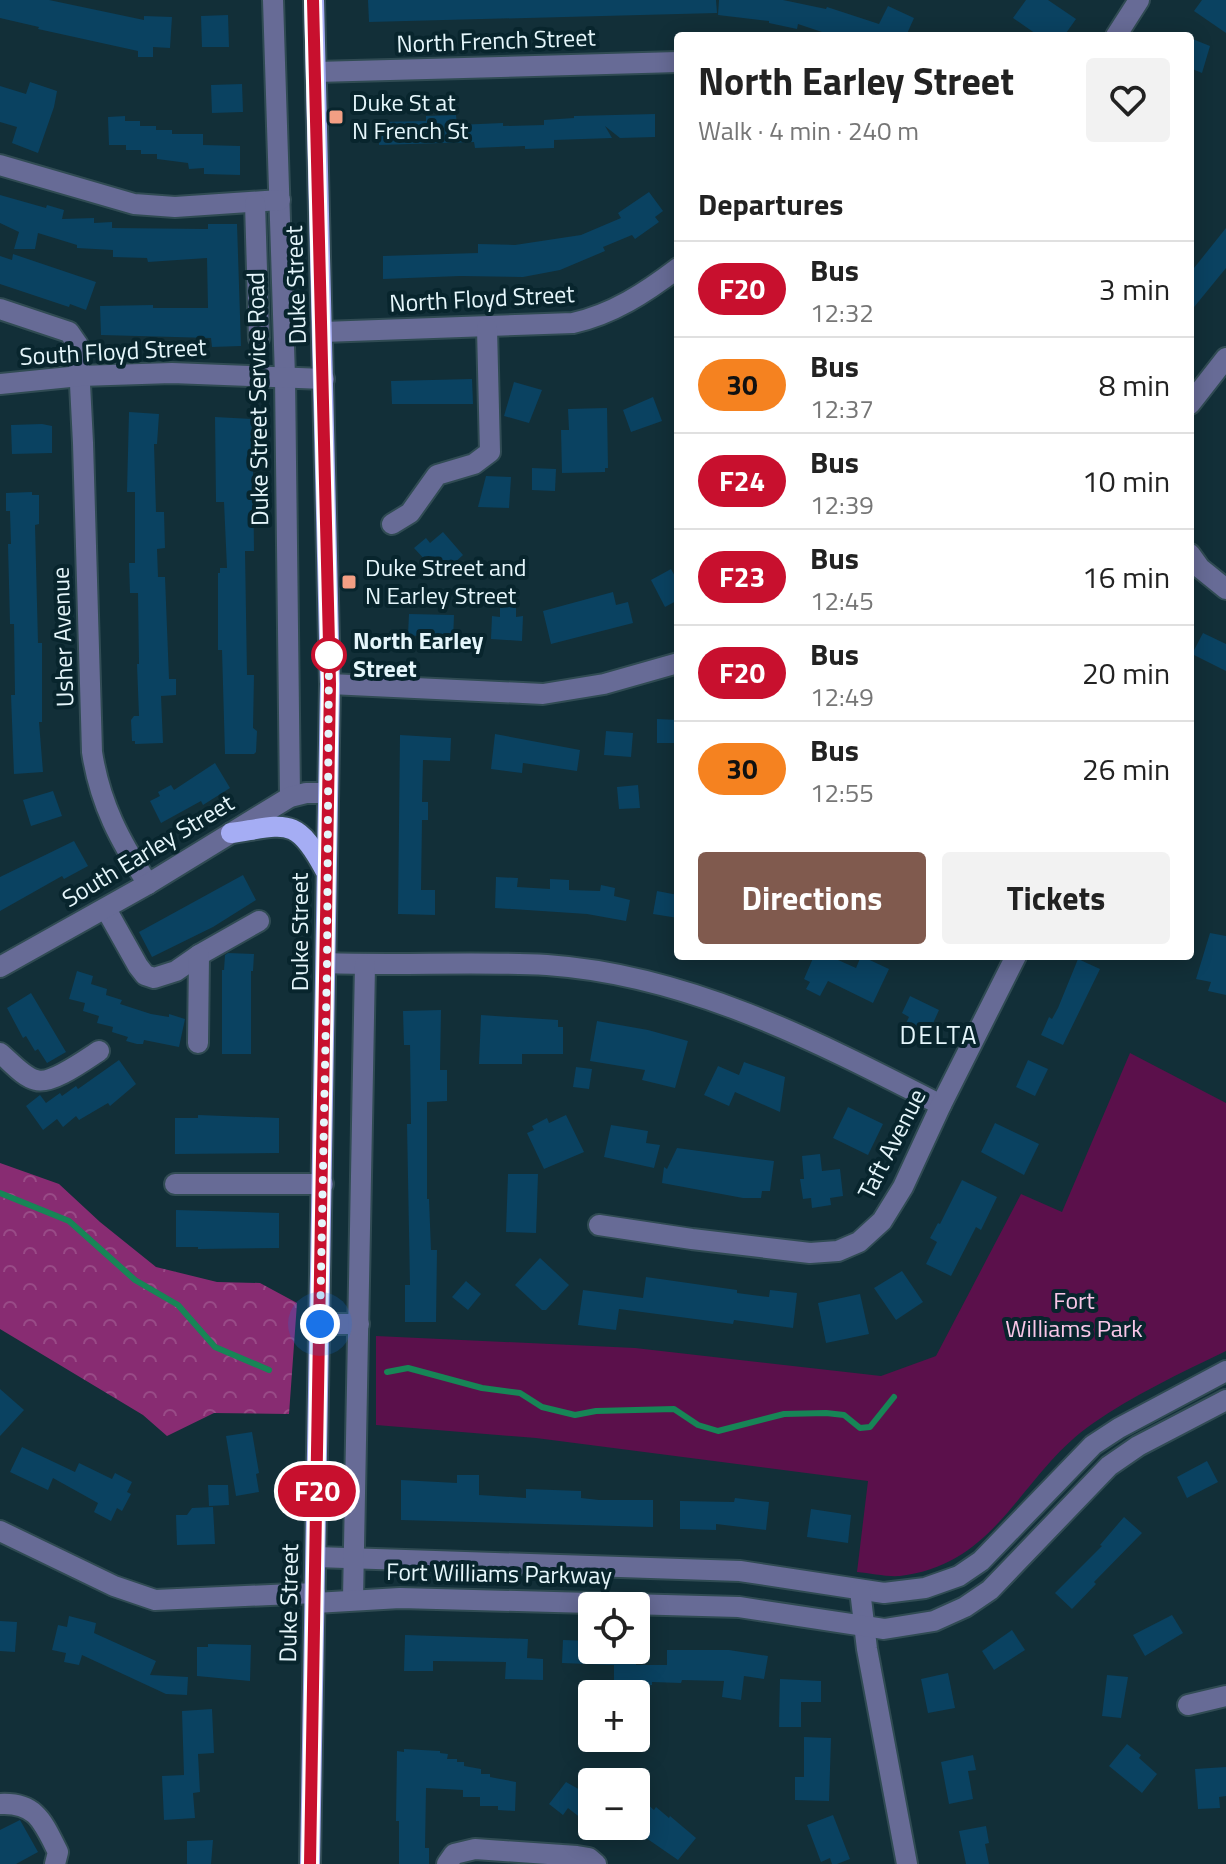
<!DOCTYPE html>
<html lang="en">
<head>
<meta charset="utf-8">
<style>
  :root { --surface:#fff; --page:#f2f2f2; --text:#222; --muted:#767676; --line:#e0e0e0; --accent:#805a4e }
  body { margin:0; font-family:"Titillium Web",sans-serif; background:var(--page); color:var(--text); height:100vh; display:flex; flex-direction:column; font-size:30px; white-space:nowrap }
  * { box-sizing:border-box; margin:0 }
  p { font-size:26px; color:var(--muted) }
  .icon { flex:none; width:44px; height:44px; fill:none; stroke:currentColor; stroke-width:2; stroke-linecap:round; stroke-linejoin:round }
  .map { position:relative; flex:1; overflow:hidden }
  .panel { position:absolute; left:674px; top:32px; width:520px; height:928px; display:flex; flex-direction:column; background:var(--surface); border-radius:8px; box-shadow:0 4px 20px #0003 }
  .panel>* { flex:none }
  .badge { padding:0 16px; border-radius:26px; font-size:28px; line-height:52px }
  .fabs { position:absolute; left:578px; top:1592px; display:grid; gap:16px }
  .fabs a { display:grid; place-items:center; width:72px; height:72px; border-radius:8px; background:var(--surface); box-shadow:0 4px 20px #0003; font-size:40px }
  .you { position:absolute; width:40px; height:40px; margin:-20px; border:6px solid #fff; border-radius:50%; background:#1a73e8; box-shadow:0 0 0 12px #1a73e833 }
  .map>.badge { position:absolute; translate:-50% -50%; box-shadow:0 0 0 4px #fff }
  h2 { padding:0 24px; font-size:30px; line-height:72px }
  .round { display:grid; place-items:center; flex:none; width:84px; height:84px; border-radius:8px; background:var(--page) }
  .headline { display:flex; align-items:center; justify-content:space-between; height:136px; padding:0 24px }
  h1 { font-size:38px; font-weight:700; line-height:60px }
  .action { display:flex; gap:16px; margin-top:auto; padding:16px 24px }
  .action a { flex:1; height:92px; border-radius:8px; background:var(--accent); color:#fff; font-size:32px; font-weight:700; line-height:92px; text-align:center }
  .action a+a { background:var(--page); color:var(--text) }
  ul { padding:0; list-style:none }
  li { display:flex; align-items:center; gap:24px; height:96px; padding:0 24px; border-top:2px solid var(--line) }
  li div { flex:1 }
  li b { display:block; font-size:30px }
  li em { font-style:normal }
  li .badge { min-width:88px; font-weight:700; text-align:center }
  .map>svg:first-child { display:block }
</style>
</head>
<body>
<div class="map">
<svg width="1226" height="1864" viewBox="0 0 1226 1864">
  <defs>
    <pattern id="forest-crowns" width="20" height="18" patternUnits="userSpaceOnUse" patternTransform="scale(2)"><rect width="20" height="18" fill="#882c72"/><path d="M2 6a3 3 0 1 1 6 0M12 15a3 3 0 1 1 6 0" fill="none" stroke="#994b87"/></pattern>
  </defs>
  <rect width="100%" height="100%" fill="#122f38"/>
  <path fill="url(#forest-crowns)" d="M0 1163 59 1184 100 1222 156 1267 217 1282 260 1283 297 1303 289 1414 214 1413 167 1436 143 1415 0 1329Z"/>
  <path fill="#5b104b" d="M1130 1053 1226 1103V1351C1181 1373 1133 1395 1092 1424 1020 1474 999 1564 900 1576 886 1577 870 1573 857 1572L868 1481 536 1438 376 1425V1336L635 1348 881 1376 936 1356 1021 1194 1062 1212Z"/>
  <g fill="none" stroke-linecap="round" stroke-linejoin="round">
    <g stroke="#178556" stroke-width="6">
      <path d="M0 1193 69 1221 135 1280 178 1305 215 1347 269 1370"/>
      <path d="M387 1372 408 1368 482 1388 520 1393 542 1407 575 1415 596 1411 674 1409 698 1425 718 1431 784 1414 826 1413 844 1415 860 1428 870 1427 894 1397"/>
    </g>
  </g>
  <g fill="#0a4261">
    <path d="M0 0H49L144 20V16L172 17 170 48 153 47V57H138V51L38 29 39 27 0 18Z"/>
    <path d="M368 0H716L717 13 369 22Z"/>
    <path d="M719 0H783L826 9 827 7 879 24 888 6 914 18 906 36H834L798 24 797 29 769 23V21L718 15Z"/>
    <path d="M1026 0H1048L1076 19 1064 36H1039L1013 18Z"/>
    <path d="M1202 0H1226V33L1194 11Z"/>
    <path d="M228 15 229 47H202L201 16Z"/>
    <path d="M1190 38 1210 46 1202 73 1190 68Z"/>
    <path d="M30 82 57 91 54 107 38 153 12 143 17 127 0 122V86L26 94Z"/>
    <path d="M242 84 243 112 212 113 211 85Z"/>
    <path d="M655 114V137L620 138 605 126 612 138 554 140V148L525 149V146L475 148 474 142 379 145V122L426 121V116L456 115 457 125 503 123V126L544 125V120L574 118V116Z"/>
    <path d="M125 116V121H140V126H156V130H172V134H203V145L240 146V175L204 174V168L189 169 188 163 157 159V154H141V150H126V145H109L108 117Z"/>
    <path d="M649 192 663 211 655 217 659 222 635 239 632 235 603 247 605 251 560 270 523 277 460 276 383 279V256L478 253V244L515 245 581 235 621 218 618 213Z"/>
    <path d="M0 195 46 208 47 205 64 210 62 219 94 218V223L112 222V228L208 229V224H237L241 346 212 347 211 338 101 335 100 306 153 305V308H208L207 258 148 262 147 258 113 257V250L77 248V245L38 233 35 249H14L19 232 0 223Z"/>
    <path d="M1226 228V268L1190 312V273Z"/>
    <path d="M13 254 96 282 86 310 70 304 69 307 0 284V256L12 260Z"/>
    <path d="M472 379 473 404H392L391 381Z"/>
    <path d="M514 382 542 390 529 423 504 416Z"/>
    <path d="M653 397 662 421 631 432 623 410Z"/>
    <path d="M607 408 608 468H605V472L562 473 561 430H569L568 409Z"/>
    <path d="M129 412 159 414 157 444H154L156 512H164L165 548 157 549 158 577H165L169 679H176V695L161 696 163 743 135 744V741H132L131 720 134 716H139L137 664H139L138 593H130L129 563H135V492H127Z"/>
    <path d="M215 417 252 419 250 470H253L254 551H245L247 675H254L253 728 257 731 256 752 254 754H225L222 650H218V573H220V568H227L224 502H216Z"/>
    <path d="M42 424 52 426V453L12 454 11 425Z"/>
    <path d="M532 468 556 469 555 491 532 490Z"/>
    <path d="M486 476 511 477 509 508 478 507Z"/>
    <path d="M32 492V495H39V524L35 525 38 643H42V722H39L43 772 14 774 11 695H15L14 624H10L8 544H11L10 511H6V493Z"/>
    <path d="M443 532 463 555 440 576 414 548 426 538 430 543Z"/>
    <path d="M671 569 678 582V600L665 607 651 580Z"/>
    <path d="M613 592 616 605 628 602 633 623 551 644 543 611Z"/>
    <path d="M500 606 516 607V617L523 616 522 641 491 639 492 616 500 617Z"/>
    <path d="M409 614 454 615 453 641 418 640V636L408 635Z"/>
    <path d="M1203 633 1226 644V671L1192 654Z"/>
    <path d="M657 719 678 720V743H657Z"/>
    <path d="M606 731 633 733 631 757 604 755Z"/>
    <path d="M495 734 580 750 577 771 523 763 522 773 491 769Z"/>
    <path d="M400 735 451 738 450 761 423 760 422 802H428V820H422L421 890H435V915L398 914Z"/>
    <path d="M215 763 230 788 203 805 201 801 161 823 150 801 160 796 158 792 171 785 174 790Z"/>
    <path d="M638 785 640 808 619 809 617 787Z"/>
    <path d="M53 791 62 816 31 826 23 800Z"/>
    <path d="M74 841 88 866 64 879 62 876 0 911V877Z"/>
    <path d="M243 875 256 900 213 927 152 957 139 932Z"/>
    <path d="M496 877 518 878 517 887 550 889V879L569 880V890L600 891 601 885 615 888 614 896 630 900 626 921 587 914 495 908Z"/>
    <path d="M657 891 678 895V918L653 914Z"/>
    <path d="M1210 933 1226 936V995L1208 991 1211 982 1196 979Z"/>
    <path d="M228 953 254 954 253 971H251V1054H222V970H224L225 955Z"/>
    <path d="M814 956H829L856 968 861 956 889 969 873 1003 828 981 820 996 806 989 810 982 804 979Z"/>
    <path d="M1078 959 1100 969 1063 1045 1041 1035 1049 1017 1052 1019 1058 1008Z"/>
    <path d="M77 971 93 976 91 984 107 989 106 995 122 1000 120 1004 151 1014 169 1017V1014L185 1019 179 1047 144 1040 143 1044H137L126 1041 128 1037 112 1032 113 1027 97 1023 99 1016 83 1011 85 1003 69 999Z"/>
    <path d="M31 993 66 1052 47 1063 38 1049 35 1051 26 1036 23 1038 7 1008Z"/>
    <path d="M910 996 939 1010 926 1039 903 1029 909 1017 902 1013Z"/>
    <path d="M441 1010 440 1070H447V1101L427 1102V1199H429L431 1250H437L436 1322H405V1285H410L407 1124H411L410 1045H404L403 1011Z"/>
    <path d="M481 1015 558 1020V1027H563V1054H522V1064H479Z"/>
    <path d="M597 1021 648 1030 688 1041 675 1088 642 1080 645 1070 590 1061Z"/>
    <path d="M119 1060 136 1084 110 1106 108 1103 79 1120 76 1116 63 1127 57 1119 43 1130 26 1106 40 1095 46 1103 60 1093 62 1096 76 1086 78 1089Z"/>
    <path d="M1028 1060 1048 1069 1035 1096 1016 1087Z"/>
    <path d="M744 1062 785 1077 780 1112 735 1092 729 1106 704 1095 718 1066 739 1075Z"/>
    <path d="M576 1067 592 1069 589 1089 573 1087Z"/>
    <path d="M848 1107 883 1124 868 1155 833 1138Z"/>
    <path d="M198 1115 279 1118V1153L175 1154V1118H198Z"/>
    <path d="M566 1115 584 1152 544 1169 527 1133 534 1130 532 1126 547 1118 549 1123Z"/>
    <path d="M995 1123 1039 1144 1024 1175 981 1152Z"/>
    <path d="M611 1125 648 1131 646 1143 660 1145 654 1168 604 1157Z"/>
    <path d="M677 1148 774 1161 770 1191H762L761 1198H743L662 1183 664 1167 667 1169Z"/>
    <path d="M820 1154 822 1171 840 1169 843 1196 830 1198 831 1205 812 1208 811 1198 803 1199 800 1179H804L802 1156Z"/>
    <path d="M508 1174H538L536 1233 506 1232Z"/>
    <path d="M962 1180 997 1197 981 1230 976 1227 951 1276 926 1264 937 1242 930 1238 938 1223 940 1224Z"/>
    <path d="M176 1210 279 1213V1248L198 1249V1247H176Z"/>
    <path d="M540 1258 569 1285 546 1310H542L515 1285Z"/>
    <path d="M902 1271 923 1302 896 1320 874 1288Z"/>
    <path d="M646 1277 737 1290V1293L769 1297 770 1290 797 1293 793 1328 734 1320 733 1324 619 1309 616 1330 578 1325 583 1290 643 1298Z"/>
    <path d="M466 1281 481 1294 468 1310 452 1297Z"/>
    <path d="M860 1294 869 1334 826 1343 818 1303Z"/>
    <path d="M0 1389 24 1410 0 1436Z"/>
    <path d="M252 1432 259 1473 256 1474 259 1492 236 1496 226 1436Z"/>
    <path d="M22 1447 75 1472 79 1463 112 1479 115 1473 132 1482 127 1492 131 1494 122 1511 117 1508 111 1521 94 1512 98 1503 53 1478 48 1490 10 1472Z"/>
    <path d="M1207 1461 1218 1482 1187 1498 1177 1477Z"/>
    <path d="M457 1475H479V1495L526 1498V1489L581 1491V1498L599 1500H653V1527L401 1520V1480L457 1483Z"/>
    <path d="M208 1485H228L229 1505 209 1506Z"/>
    <path d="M735 1498 769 1502 766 1530 716 1524V1530L680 1529V1501L734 1502Z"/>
    <path d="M213 1507 215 1544 177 1545 176 1515H187L192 1508Z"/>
    <path d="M811 1509 851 1515 848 1543 807 1537Z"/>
    <path d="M1124 1517 1142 1533 1094 1582 1096 1584 1072 1609 1055 1593 1102 1546 1100 1545Z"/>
    <path d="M1172 1615 1183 1633 1145 1656 1133 1635Z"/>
    <path d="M69 1616 96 1623 94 1633 156 1661 150 1675 188 1677 187 1695 166 1694 82 1655 79 1665 64 1662 66 1653 52 1650 58 1625 67 1627Z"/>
    <path d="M0 1621 17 1622 15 1652 0 1651Z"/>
    <path d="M1012 1630 1025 1650 994 1670 982 1651Z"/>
    <path d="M405 1635 528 1639 527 1658 543 1659V1680L505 1679 506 1662 433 1661V1671H404Z"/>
    <path d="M563 1640 592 1641V1650H636V1665H667V1650H729L768 1656 764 1679 744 1676 741 1700 722 1697 724 1681 682 1680 681 1683 652 1682V1685H614V1665L562 1663Z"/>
    <path d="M208 1644 251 1645 250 1681 197 1676V1647H208Z"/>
    <path d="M948 1673 955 1708 928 1713 921 1679Z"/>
    <path d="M1107 1675 1128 1677 1121 1718 1102 1716Z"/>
    <path d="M780 1679 821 1681V1702H801V1727H779Z"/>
    <path d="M212 1709 214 1753 198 1754 200 1792 193 1793 195 1818 164 1820 162 1776 184 1775 182 1711Z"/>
    <path d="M804 1737 831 1738 829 1801 795 1800V1777H804Z"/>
    <path d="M1127 1744 1141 1755 1139 1758 1157 1774 1142 1793 1109 1766Z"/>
    <path d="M404 1749 440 1751V1753L448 1754 447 1759H457V1762H464V1766L481 1769V1774H490V1777L516 1782 515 1811 498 1810V1806H480V1797H463V1790L426 1788 425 1848H429V1864H399V1821H396L397 1751 404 1752Z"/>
    <path d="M973 1755 976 1770 968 1771 973 1799 949 1804 941 1762Z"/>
    <path d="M1226 1767V1796L1219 1797 1220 1808 1198 1809 1195 1769Z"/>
    <path d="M592 1778V1807L582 1819 568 1808 563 1815 549 1804 566 1782 582 1791Z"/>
    <path d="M636 1799 645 1806 647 1804 654 1810 656 1807 669 1818 670 1816 696 1838 678 1860 636 1831Z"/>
    <path d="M833 1815 850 1859 837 1864H832L830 1858 821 1862 807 1825Z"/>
    <path d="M20 1820 38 1852 16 1864H0V1830Z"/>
    <path d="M986 1826 989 1843 985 1844 989 1864H966L959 1831Z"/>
    <path d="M213 1840 211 1864H187V1841Z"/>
  </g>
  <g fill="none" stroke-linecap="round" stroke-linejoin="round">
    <g stroke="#304b53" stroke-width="24">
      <g id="minor">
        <path d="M273 0 285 377 290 797"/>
        <path d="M1116 36 1139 0"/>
        <path d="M316 72 678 62"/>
        <path d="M0 165 134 204 175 207 280 200"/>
        <path d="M255 203 259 338"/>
        <path d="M0 309 69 332 78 345 83 443 92 752C100 804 120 841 148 884"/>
        <path d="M323 332 573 323C613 314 645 293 678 268"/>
        <path d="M0 384 80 376 172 373 324 379"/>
        <path d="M1190 404 1226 358"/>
        <path d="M392 524 410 513 437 475 474 464 490 452 487 328"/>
        <path d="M1190 554 1200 568 1226 589"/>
        <path d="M330 684 543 694 604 684 678 663"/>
        <path d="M106 909 138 966 145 975 154 978 176 971 199 955 259 921"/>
        <path d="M327 963C400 966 474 961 547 965 689 975 816 1041 941 1105"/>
        <path d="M0 967 148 884 290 797 306 793H327"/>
        <path d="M198 1043 199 955"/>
        <path d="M0 1053C10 1061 23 1077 36 1080 51 1085 85 1060 99 1051"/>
        <path d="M175 1184H323"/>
        <path d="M599 1225 692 1239 810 1253 838 1251 859 1242 882 1221 903 1187 941 1105 1016 956"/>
        <path d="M320 1324H359"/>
        <path d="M0 1531 114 1586 155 1600 315 1593"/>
        <path d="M316 1557 740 1571 884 1593 925 1588 959 1576 981 1561 1093 1445 1119 1428 1226 1371"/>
        <path d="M860 1590 867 1649 907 1864"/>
        <path d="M353 1599 365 965"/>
        <path d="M315 1603 400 1598 739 1607 884 1629 934 1621 965 1607 990 1590 1109 1466 1138 1446 1226 1400"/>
        <path d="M1188 1705 1226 1696"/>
        <path d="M0 1804C36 1802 43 1822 58 1852L55 1864"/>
        <path d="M447 1864 454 1854 475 1849 577 1856 589 1858 596 1864"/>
      </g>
    </g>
    <g stroke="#304b53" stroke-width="24">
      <g id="major">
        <path d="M231 833C286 825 296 815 325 870"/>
        <path d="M310 1864 330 684 314 0"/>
      </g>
    </g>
    <use href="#minor" stroke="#676b96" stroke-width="20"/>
    <use href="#major" stroke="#a5adf4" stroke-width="20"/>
  </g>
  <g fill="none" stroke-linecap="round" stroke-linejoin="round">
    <g stroke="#fff" stroke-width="18">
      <path id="line" d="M310 1864 330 684 313 0"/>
    </g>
    <use href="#line" stroke="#c8102e" stroke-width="12"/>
    <path stroke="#e5f6fb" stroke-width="8" stroke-dasharray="0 14.4" d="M320 1324 327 963 329 655"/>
  </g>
  <g fill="#f39f84" stroke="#08252d" stroke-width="3">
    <rect x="328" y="109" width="16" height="16" rx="4"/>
    <rect x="341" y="574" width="16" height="16" rx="4"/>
  </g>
  <circle fill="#fff" stroke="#c8102e" stroke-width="4" cx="329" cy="655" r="16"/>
  <g text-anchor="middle" stroke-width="8" stroke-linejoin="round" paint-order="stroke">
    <g font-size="24" fill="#e5f6fb" stroke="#08252d">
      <text transform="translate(496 41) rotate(-2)" y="8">North French Street</text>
      <text transform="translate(296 285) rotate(-92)" y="8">Duke Street</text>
      <text transform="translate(482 299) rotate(-3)" y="8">North Floyd Street</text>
      <text transform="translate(113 352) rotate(-3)" y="8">South Floyd Street</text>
      <text transform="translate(258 399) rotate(-91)" y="8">Duke Street Service Road</text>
      <text transform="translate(63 637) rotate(-92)" y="8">Usher Avenue</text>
      <text transform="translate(148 851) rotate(-31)" y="8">South Earley Street</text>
      <text transform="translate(300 932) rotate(-90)" y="8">Duke Street</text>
      <text transform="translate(892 1144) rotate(-63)" y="8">Taft Avenue</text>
      <text transform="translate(499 1574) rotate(1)" y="8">Fort Williams Parkway</text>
      <text transform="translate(289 1603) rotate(-89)" y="8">Duke Street</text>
    </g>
    <g font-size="24" fill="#e5f6fb" stroke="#08252d" text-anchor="start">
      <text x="352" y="111">Duke St at<tspan x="352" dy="28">N French St</tspan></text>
      <text x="365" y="576">Duke Street and<tspan x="365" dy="28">N Earley Street</tspan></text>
    </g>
    <g font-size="24" font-weight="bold" fill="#e5f6fb" stroke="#08252d" text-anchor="start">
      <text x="353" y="649">North Earley<tspan x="353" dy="28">Street</tspan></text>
    </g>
    <g font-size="24" fill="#f9c7e8" stroke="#08252d">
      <text x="1074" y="1309">Fort<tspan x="1074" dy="28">Williams Park</tspan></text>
    </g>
    <g font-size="26" letter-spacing="2" fill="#e5f6fb" stroke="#08252d">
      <text x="939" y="1044">DELTA</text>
    </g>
  </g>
</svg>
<div class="fabs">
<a><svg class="icon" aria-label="locate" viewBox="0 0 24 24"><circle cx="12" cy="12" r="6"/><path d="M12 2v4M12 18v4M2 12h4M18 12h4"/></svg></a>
<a>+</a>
<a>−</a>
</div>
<div class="you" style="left:320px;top:1324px"></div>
<b class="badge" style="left:317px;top:1491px;background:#c8102e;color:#fff">F20</b>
<section class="panel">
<div class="headline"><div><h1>North Earley Street</h1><p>Walk · 4 min · 240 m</p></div><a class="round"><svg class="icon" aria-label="heart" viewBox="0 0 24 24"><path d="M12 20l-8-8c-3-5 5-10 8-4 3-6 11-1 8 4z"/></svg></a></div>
<h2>Departures</h2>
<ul>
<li><span class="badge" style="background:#c8102e;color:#fff">F20</span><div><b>Bus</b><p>12:32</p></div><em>3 min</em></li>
<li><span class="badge" style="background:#f58220;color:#111">30</span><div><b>Bus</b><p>12:37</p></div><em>8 min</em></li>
<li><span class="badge" style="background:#c8102e;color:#fff">F24</span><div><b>Bus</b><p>12:39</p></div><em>10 min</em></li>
<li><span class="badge" style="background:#c8102e;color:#fff">F23</span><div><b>Bus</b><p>12:45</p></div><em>16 min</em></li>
<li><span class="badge" style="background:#c8102e;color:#fff">F20</span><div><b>Bus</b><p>12:49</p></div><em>20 min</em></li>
<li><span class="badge" style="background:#f58220;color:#111">30</span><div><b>Bus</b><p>12:55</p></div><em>26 min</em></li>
</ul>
<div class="action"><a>Directions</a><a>Tickets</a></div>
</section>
</div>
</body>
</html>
